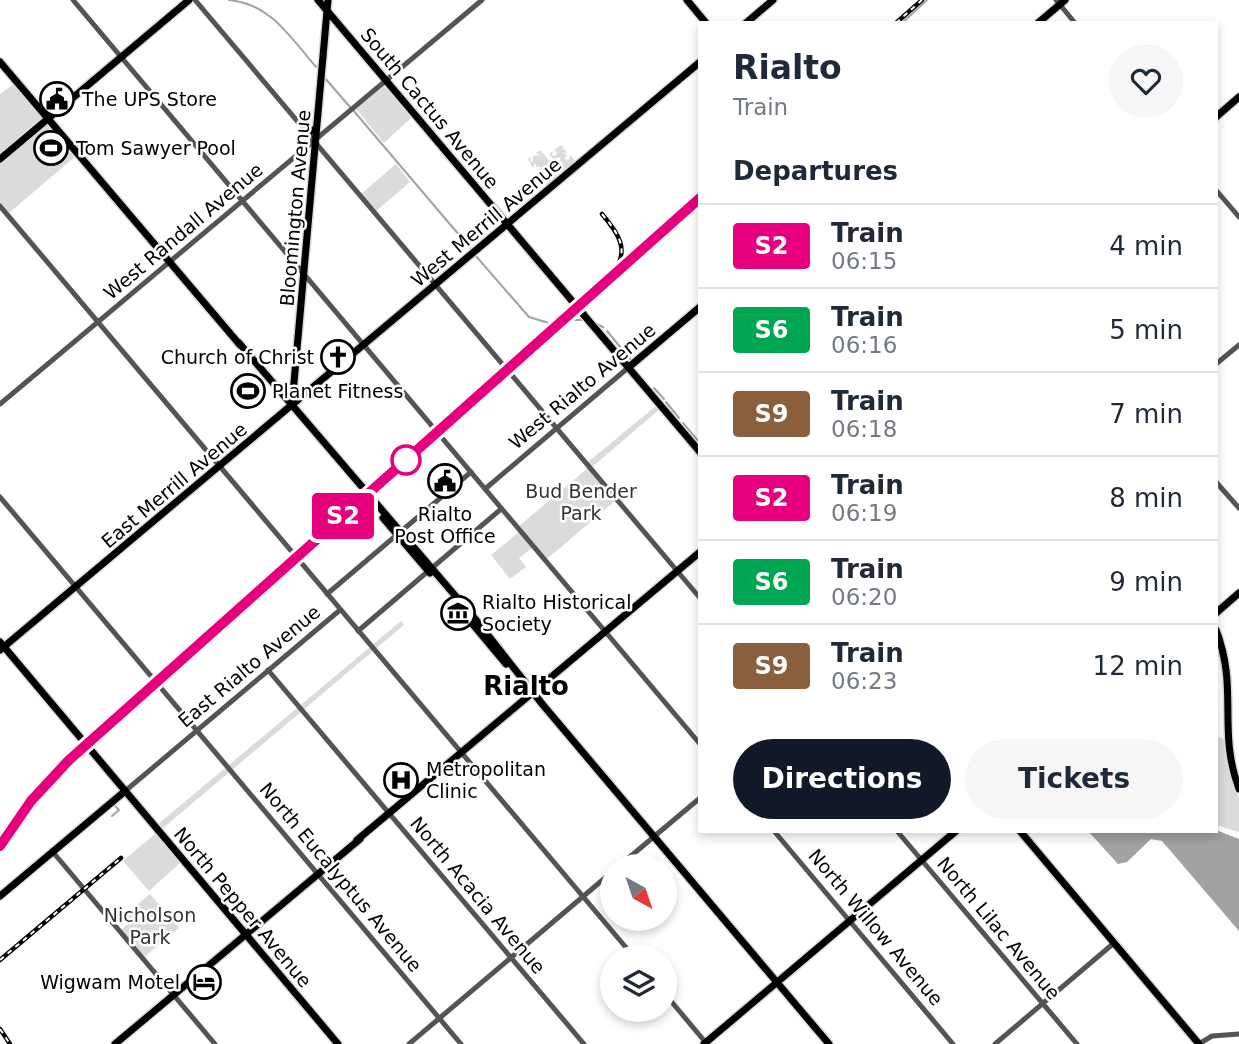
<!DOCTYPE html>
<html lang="en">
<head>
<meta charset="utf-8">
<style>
  :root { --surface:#fff; --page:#f6f6f7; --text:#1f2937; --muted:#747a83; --line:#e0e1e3; --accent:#111827 }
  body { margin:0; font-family:"DejaVu Sans",sans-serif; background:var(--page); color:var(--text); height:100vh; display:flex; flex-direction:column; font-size:26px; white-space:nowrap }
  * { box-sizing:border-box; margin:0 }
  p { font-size:23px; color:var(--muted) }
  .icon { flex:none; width:38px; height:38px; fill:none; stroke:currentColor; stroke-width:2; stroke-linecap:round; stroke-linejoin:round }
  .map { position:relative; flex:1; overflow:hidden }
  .details { position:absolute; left:698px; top:21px; width:520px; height:812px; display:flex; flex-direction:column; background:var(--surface); border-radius:0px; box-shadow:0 4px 10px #0003 }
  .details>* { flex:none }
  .badge { padding:0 14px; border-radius:5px; font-size:24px; line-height:46px }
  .needle { width:46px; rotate:140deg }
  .controls { position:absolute; left:600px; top:854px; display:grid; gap:14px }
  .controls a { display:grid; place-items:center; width:77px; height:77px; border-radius:50%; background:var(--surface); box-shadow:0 4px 10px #0003; font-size:35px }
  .map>.badge { position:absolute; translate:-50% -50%; box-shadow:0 0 0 4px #fff }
  h2 { padding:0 35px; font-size:26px; line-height:63px }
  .round { display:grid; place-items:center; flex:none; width:74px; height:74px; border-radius:37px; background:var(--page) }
  .summary { display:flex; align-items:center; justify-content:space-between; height:119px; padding:0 35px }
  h1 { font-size:33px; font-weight:700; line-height:52px }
  .primary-button { display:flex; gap:14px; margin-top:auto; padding:14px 35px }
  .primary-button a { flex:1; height:80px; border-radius:42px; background:var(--accent); color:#fff; font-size:28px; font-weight:700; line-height:80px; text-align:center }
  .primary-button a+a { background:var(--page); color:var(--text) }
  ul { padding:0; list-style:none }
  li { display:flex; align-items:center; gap:21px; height:84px; padding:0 35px; border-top:2px solid var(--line) }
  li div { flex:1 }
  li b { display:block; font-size:26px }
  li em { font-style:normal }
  li .badge { min-width:77px; font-weight:700; text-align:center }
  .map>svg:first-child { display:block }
</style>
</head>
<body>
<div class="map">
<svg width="1239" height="1044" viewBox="0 0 1239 1044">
  <rect width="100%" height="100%" fill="#fff"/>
  <g fill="#dbdbdb">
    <path d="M15 83 43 119 0 155V94Z"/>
    <path d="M384 86 413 116 384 143 356 109Z"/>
    <path d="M48 123 77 155 9 213 0 202V163Z"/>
    <path d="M561 145 564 148 558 150 564 149 567 153 562 152 567 155 564 159 569 160 570 155 576 162 547 187 542 182 547 185 549 181 544 180 549 177 548 173 544 175 547 171 542 170 541 176 536 172 542 167H536L535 162 533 168 528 159 531 157 530 161 533 162V156L541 155 536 153 540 150 553 165 545 168 553 174 552 170 557 169 556 177 564 168 558 165 564 164 559 161 561 158 557 157 556 162 549 154 553 151 552 155 555 156 557 153 554 150Z"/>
    <path d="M396 164 410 182 376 211 361 194Z"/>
    <path d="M657 405 660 409 592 467 588 462Z"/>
    <path d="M588 468 615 501 547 559 519 526Z"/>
    <path d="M519 532 532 548 519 558 526 567 510 579 491 555Z"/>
    <path d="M401 621 404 625 175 818 162 829 157 825Z"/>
    <path d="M1216 736 1227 740 1231 774 1239 798V832L1216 825Z"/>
    <path d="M156 833 181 862 149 891 123 861Z"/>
    <path d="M150 894 179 928 144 957 121 930 129 923 124 916Z"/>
  </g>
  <path fill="#a2a2a2" d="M1216 830 1239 839V931L1162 841 1151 839 1127 862 1118 864 1088 831Z"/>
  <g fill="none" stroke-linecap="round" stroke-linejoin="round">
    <g stroke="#a2a2a2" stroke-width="2">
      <path d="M229 0C271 4 290 37 316 67"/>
      <path d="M902 23 927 0"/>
      <path d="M324 77 350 107"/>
      <path d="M353 110 471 249"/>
      <path d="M475 255 529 317 552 324"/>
      <path d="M574 320H583"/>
      <path d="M564 323 567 322"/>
      <path d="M597 324 603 327"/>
      <path d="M607 331 631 360"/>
      <path d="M654 388 664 399"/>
      <path d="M666 402 679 418"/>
      <path d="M683 423 700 443"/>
      <path d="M112 816 119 810 114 805"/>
    </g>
    <g stroke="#dbdbdb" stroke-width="10">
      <g id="major">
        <path d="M318 0 584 315"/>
        <path d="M687 0 706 23"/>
        <path d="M746 23 773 0"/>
        <path d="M1038 23 1065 0"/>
        <path d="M0 62 240 345"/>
        <path d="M1216 117 1239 97"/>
        <path d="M307 133 313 130"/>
        <path d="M0 159 189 0"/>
        <path d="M583 314 700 452"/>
        <path d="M239 343 476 620 543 705 829 1044"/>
        <path d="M629 367 700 307"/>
        <path d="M292 405 328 0"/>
        <path d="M383 518 430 573"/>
        <path d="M460 609 506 664"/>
        <path d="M1216 613 1239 593"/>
        <path d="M1216 630C1239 689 1217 730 1239 789"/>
        <path d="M0 642 338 1044"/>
        <path d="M0 650 700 62"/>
        <path d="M1020 831 1199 1044"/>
        <path d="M357 840 700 552"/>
        <path d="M0 896 124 792"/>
        <path d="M115 1044 360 839"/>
        <path d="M704 1044 956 831"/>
      </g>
    </g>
    <g stroke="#545454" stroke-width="5">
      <path d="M73 0 700 744"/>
      <path d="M195 0 700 598"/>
      <path d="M1056 0 1075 23"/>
      <path d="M1216 190 1239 217"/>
      <path d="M0 206 634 957"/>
      <path d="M1216 364 1239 345"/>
      <path d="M0 404 482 0"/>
      <path d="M1216 482 1239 508"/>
      <path d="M485 489 629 367"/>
      <path d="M0 497 461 1044"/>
      <path d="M327 594 471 472"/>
      <path d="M358 631 501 509"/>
      <path d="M268 670 584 1044"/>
      <path d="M124 792 340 610"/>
      <path d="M774 831 953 1044"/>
      <path d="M897 831 1077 1044"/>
      <path d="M52 851 215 1044"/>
      <path d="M619 866 700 798"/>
      <path d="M665 994 707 1044"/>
      <path d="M409 1044 612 872"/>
      <path d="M995 1044 1114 943"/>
      <path d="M1199 1044 1212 1036 1239 1034"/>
    </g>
    <use href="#major" stroke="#000" stroke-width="7"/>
    <g stroke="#000" stroke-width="4.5">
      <g id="rail">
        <path d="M896 23 922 0"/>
        <path d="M602 214C618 233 630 249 614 272"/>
        <path d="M0 846 31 801 68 761 700 198"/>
        <path d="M0 960 121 858"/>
        <path d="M0 1029 10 1044"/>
      </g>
    </g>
    <use href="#rail" stroke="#fff" stroke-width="2" stroke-dasharray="5" stroke-linecap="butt"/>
  </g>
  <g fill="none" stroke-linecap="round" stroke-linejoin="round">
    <g stroke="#fff" stroke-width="16">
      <path id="line" d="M0 846 31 801 68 761 700 198"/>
    </g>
    <use href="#line" stroke="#e6007e" stroke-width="10"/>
  </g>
  <defs>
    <g id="civic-ring" transform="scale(1.75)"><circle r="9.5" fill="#fff" stroke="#000" stroke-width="1.5"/><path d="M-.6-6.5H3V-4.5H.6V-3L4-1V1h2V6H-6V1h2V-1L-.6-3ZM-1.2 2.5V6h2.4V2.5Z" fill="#000"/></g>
    <g id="stadium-ring" transform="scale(1.75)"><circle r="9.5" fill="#fff" stroke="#000" stroke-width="1.5"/><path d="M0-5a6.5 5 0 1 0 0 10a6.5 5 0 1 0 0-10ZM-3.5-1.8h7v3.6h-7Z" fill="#000"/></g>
    <g id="church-ring" transform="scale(1.75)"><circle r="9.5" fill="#fff" stroke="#000" stroke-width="1.5"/><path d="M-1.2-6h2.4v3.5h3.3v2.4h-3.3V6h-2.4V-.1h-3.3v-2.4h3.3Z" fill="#000"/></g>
    <g id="museum-ring" transform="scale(1.75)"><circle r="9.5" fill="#fff" stroke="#000" stroke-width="1.5"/><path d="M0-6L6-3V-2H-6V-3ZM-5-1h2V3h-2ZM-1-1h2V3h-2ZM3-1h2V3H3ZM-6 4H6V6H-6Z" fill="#000"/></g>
    <g id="hospital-ring" transform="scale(1.75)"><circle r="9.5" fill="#fff" stroke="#000" stroke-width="1.5"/><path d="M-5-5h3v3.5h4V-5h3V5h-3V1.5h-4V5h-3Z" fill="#000"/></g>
    <g id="hotel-ring" transform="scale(1.75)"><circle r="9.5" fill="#fff" stroke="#000" stroke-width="1.5"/><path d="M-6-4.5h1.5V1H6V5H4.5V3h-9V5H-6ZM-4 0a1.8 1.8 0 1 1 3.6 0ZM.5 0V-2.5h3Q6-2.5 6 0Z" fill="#000"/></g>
  </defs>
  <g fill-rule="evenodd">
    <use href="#civic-ring" x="57" y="99"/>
    <use href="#stadium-ring" x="51" y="148"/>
    <use href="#church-ring" x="338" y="357"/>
    <use href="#stadium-ring" x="248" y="391"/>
    <use href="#civic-ring" x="445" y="481"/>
    <use href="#museum-ring" x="458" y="613"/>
    <use href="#hospital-ring" x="401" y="780"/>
    <use href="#hotel-ring" x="204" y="982"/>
  </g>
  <circle fill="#fff" stroke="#e6007e" stroke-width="3.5" cx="406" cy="460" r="14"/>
  <g text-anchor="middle" stroke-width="5" stroke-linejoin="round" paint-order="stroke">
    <g font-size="19" fill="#000" stroke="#fff" text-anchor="start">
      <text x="82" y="106">The UPS Store</text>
      <text x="76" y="155">Tom Sawyer Pool</text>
      <text x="314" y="364" text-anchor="end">Church of Christ</text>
      <text x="272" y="398">Planet Fitness</text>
      <text x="445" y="521" text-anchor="middle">Rialto<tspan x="445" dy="22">Post Office</tspan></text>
      <text x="482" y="609">Rialto Historical<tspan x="482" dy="22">Society</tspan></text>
      <text x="426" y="776">Metropolitan<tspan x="426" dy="22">Clinic</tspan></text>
      <text x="180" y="989" text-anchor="end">Wigwam Motel</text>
    </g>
    <g font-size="19" fill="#000" stroke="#fff">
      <text transform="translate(430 108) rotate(50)" y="7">South Cactus Avenue</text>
      <text transform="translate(295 208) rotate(-85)" y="7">Bloomington Avenue</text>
      <text transform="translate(486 222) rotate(-40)" y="7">West Merrill Avenue</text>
      <text transform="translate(183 231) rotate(-40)" y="7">West Randall Avenue</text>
      <text transform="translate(582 386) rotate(-40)" y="7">West Rialto Avenue</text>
      <text transform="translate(174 485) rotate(-40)" y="7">East Merrill Avenue</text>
      <text transform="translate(249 666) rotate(-40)" y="7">East Rialto Avenue</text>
      <text transform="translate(341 877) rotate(50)" y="7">North Eucalyptus Avenue</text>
      <text transform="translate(478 895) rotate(50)" y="7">North Acacia Avenue</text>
      <text transform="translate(243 907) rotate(50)" y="7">North Pepper Avenue</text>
      <text transform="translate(876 927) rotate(50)" y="7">North Willow Avenue</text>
      <text transform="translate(999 928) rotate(50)" y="7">North Lilac Avenue</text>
    </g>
    <g font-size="19" fill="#323232" stroke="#fff">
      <text x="581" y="498">Bud Bender<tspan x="581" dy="22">Park</tspan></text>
      <text x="150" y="922">Nicholson<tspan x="150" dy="22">Park</tspan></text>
    </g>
    <g font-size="26" font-weight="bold" fill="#000" stroke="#fff">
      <text x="526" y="695">Rialto</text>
    </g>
  </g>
</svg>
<div class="controls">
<a><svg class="needle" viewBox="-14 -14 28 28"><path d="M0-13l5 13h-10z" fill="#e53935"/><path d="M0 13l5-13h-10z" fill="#747a83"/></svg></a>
<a><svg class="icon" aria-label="layers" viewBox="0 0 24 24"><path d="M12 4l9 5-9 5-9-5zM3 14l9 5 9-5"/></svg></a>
</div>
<b class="badge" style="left:343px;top:516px;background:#e6007e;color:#fff">S2</b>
<section class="details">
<div class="summary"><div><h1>Rialto</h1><p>Train</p></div><a class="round"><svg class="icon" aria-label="heart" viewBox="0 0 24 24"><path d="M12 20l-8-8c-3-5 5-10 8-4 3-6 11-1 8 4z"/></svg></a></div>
<h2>Departures</h2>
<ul>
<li><span class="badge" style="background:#e6007e;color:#fff">S2</span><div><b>Train</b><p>06:15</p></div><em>4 min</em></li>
<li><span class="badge" style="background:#00a651;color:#fff">S6</span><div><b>Train</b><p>06:16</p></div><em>5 min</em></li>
<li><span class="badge" style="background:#8b5e3c;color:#fff">S9</span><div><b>Train</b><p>06:18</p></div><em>7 min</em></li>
<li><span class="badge" style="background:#e6007e;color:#fff">S2</span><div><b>Train</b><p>06:19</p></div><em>8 min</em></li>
<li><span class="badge" style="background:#00a651;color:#fff">S6</span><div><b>Train</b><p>06:20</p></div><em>9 min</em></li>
<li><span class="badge" style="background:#8b5e3c;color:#fff">S9</span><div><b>Train</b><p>06:23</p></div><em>12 min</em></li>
</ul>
<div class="primary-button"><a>Directions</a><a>Tickets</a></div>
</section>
</div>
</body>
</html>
